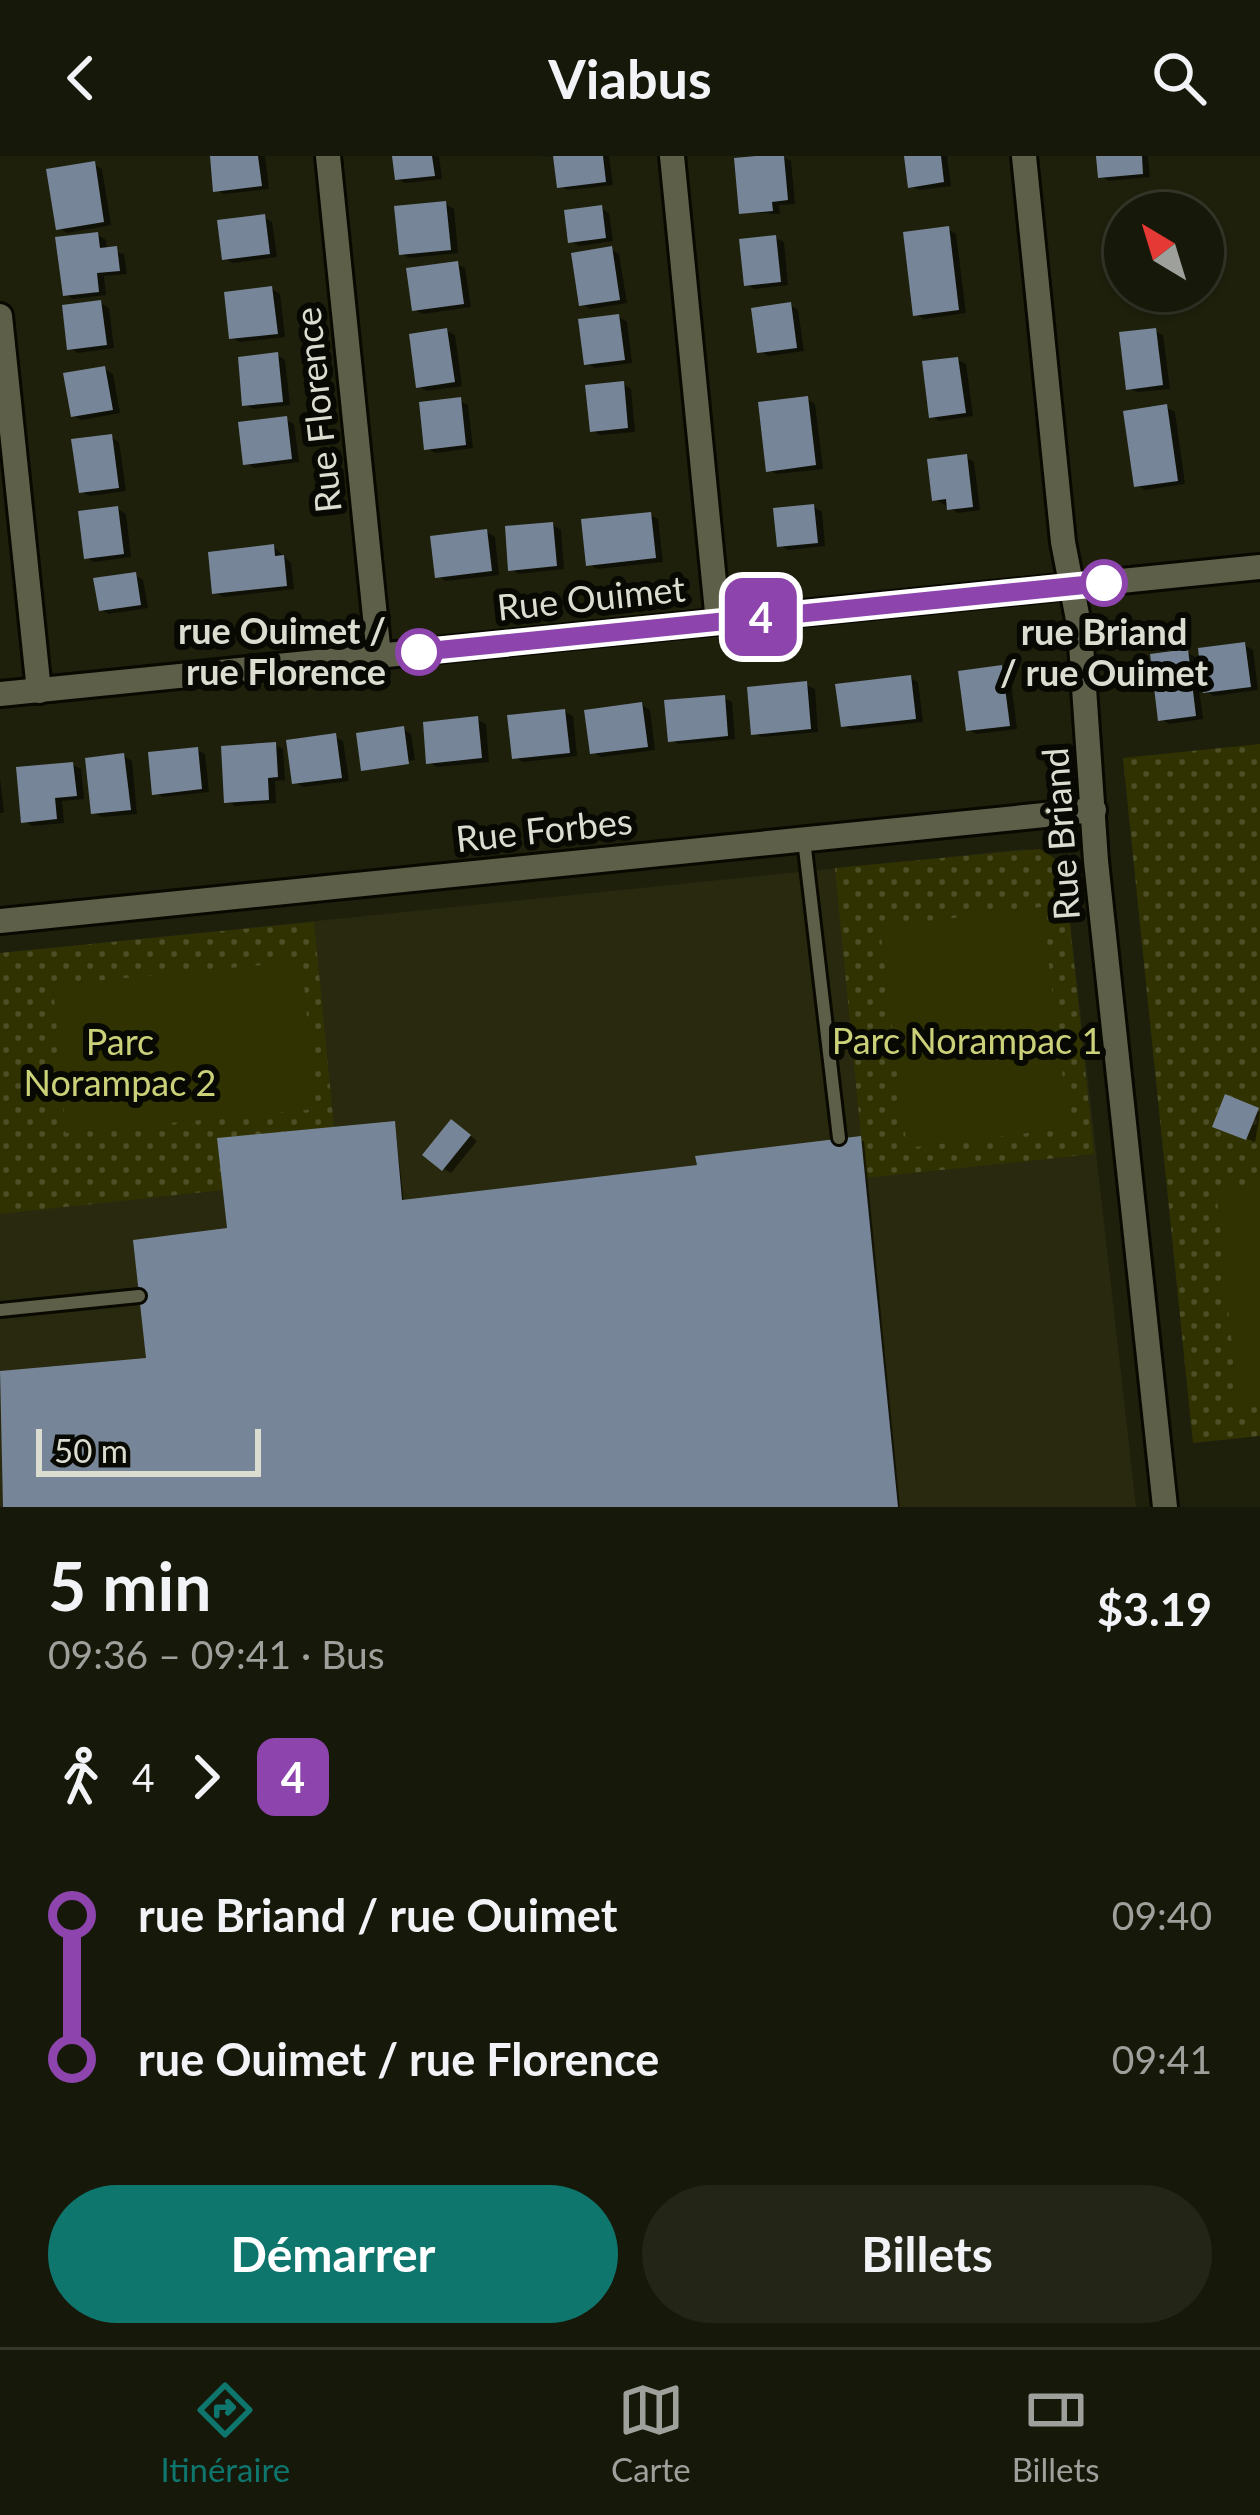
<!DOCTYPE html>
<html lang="fr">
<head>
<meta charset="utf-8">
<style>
  :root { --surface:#161809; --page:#232517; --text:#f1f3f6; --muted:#9ea09c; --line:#35372a; --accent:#0f766e }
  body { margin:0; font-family:Lato,sans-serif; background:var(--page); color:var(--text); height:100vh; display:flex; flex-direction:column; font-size:45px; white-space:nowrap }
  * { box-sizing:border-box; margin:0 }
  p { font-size:39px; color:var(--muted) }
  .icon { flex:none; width:66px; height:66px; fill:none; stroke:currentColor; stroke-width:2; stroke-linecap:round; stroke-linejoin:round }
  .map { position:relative; height:1351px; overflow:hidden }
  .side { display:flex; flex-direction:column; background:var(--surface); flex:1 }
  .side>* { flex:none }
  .badge { padding:0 24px; border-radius:18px; font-size:42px; line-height:78px }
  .needle { width:78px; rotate:322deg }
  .controls { position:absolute; left:1104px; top:36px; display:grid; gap:24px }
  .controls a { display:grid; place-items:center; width:120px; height:120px; border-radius:50%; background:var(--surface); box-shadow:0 3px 9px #0004,0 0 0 3px var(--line); font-size:60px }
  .scale { position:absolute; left:36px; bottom:30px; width:225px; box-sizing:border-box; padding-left:12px; border:6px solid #dcddd1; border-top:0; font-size:33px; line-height:42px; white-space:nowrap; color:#dcddd1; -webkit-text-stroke:9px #080903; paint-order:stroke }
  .map>.badge { position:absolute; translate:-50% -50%; box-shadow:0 0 0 6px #fff }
  .legs { display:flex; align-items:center; gap:18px; height:132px; padding:0 48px; font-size:39px }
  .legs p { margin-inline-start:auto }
  .headline { display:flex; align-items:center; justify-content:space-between; height:204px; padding:0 48px }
  h1 { font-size:66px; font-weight:700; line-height:90px }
  .cta { display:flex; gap:24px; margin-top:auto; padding:24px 48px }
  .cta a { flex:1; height:138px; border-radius:72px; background:var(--accent); color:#fff; font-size:48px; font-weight:700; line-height:138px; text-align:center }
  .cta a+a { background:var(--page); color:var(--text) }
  ul { padding:0 48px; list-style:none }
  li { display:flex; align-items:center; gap:42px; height:144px; font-size:45px }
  li i { display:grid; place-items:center; width:18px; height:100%; margin:0 15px; background:currentColor }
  li i::after { content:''; width:30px; height:30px; margin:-15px; border:9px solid; border-radius:50%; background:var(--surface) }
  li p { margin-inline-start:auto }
  li:first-child i { background:linear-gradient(#0000 50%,currentColor 0) }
  li:last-child i { background:linear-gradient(currentColor 50%,#0000 0) }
  header { display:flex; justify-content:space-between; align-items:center; height:156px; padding:0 48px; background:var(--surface); font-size:54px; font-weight:700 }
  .dock { display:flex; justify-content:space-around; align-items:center; height:168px; border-top:3px solid var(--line); background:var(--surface); font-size:33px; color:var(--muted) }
  .dock a { display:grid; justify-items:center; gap:6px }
  .dock .on { color:var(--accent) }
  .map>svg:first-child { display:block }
</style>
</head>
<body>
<header><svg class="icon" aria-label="back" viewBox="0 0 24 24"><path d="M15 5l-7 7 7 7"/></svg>Viabus<svg class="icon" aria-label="search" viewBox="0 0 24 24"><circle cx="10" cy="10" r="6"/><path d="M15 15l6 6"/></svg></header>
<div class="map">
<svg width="1260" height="1351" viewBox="0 0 1260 1351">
  <defs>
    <pattern id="grass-dots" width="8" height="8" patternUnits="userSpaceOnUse" patternTransform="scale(3)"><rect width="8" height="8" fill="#303202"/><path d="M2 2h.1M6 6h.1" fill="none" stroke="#4d4f26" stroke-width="1.8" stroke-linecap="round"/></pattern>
  </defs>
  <rect width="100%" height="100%" fill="#1e200c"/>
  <path fill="#28290e" d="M1026 693 1048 697 1065 721 1136 1351H0V797Z"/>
  <g fill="url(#grass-dots)">
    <path d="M1260 588V1280L1193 1287 1123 602Z"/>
    <path d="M1040 693 1055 703 1065 721 1094 998 865 1022 835 712Z"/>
    <path d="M314 766 334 971 223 1034 0 1058V797Z"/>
  </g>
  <g fill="#303202">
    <path d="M1042 751 1069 972 907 992 880 771Z"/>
    <path d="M302 805 315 953 66 977 53 829Z"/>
    <path d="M1260 1028V1247L1238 1249 1216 1032Z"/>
  </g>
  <g fill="#0007">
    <path d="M213 0H265L269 33 224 38 216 34Z"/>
    <path d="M395 0H439L442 23 405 27 397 23Z"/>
    <path d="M541 0H609L613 29 568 34 560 30 556 1Z"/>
    <path d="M907 0H947L951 30 919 34 911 30Z"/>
    <path d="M1099 0H1148L1150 21 1109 25 1101 20Z"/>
    <path d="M783 1 791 5 795 48 779 49 780 58 741 56Z"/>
    <path d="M94 9 102 13 111 69 67 77 59 72Z"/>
    <path d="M446 48 454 53 458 97 409 102 401 97Z"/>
    <path d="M601 52 609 57 613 85 579 90 571 85Z"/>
    <path d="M264 61 272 66 277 101 233 107 225 102Z"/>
    <path d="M948 73 956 78 966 157 924 163 916 158Z"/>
    <path d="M98 79 106 84 107 94 124 98 127 118 104 120 106 139 73 143 65 138Z"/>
    <path d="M775 82 784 86 788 129 754 133 746 128Z"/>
    <path d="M611 94 619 98 627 147 590 153 582 148Z"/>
    <path d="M457 108 465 112 471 151 423 158 415 154Z"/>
    <path d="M272 133 280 138 285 181 240 186 232 182Z"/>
    <path d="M101 147 109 152 114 192 78 197 70 192Z"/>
    <path d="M790 149 798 154 804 195 768 200 760 195Z"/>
    <path d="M619 161 627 166 632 207 595 212 586 207Z"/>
    <path d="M447 175 455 179 462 230 427 235 419 230Z"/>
    <path d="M1155 175 1163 179 1170 233 1137 236 1129 232Z"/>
    <path d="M277 199 285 204 290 249 253 253 245 248Z"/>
    <path d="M958 204 966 208 973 260 939 265 931 260Z"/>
    <path d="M105 213 113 218 120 257 81 264 73 259Z"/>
    <path d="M623 228 631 233 635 276 600 279 592 274Z"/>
    <path d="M807 243 815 248 823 313 777 318 769 314Z"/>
    <path d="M460 245 468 249 473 292 435 297 427 292Z"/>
    <path d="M1166 251 1175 256 1185 328 1145 334 1137 329Z"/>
    <path d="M286 264 294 268 299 306 254 312 246 307Z"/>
    <path d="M111 281 119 286 126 335 90 340 82 336Z"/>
    <path d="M966 301 974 306 980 354 958 357 935 343Z"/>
    <path d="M814 351 822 356 825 390 788 394 779 389Z"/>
    <path d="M118 353 126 358 131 401 94 406 86 401Z"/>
    <path d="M650 359 658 363 663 406 597 413 589 408Z"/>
    <path d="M553 369 561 374 564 413 519 418 511 413Z"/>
    <path d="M487 376 495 381 499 419 446 425 438 420Z"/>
    <path d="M274 391 291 407 294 433 223 441 215 436Z"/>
    <path d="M135 419 143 424 148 452 109 458 101 454Z"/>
    <path d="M1245 489 1253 494 1258 534 1214 540 1206 536Z"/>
    <path d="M1187 496 1195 501 1203 563 1169 568 1161 563Z"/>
    <path d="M1001 512 1010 517 1017 573 977 578 969 574Z"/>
    <path d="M910 522 918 526 923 566 852 574 844 570Z"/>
    <path d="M807 529 815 533 818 576 762 581 754 577Z"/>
    <path d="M724 542 732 546 735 583 679 588 671 584Z"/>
    <path d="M642 549 650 554 655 594 601 601 593 596Z"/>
    <path d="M565 556 573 560 577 600 523 606 515 601Z"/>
    <path d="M478 564 486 568 489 606 437 611 429 606Z"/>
    <path d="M403 573 411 578 415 604 364 613Z"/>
    <path d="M335 581 343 585 349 625 303 631 295 626Z"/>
    <path d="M275 589 283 593 285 624 275 625 276 647 235 650 227 645Z"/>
    <path d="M197 594 205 598 209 636 163 641 155 637Z"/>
    <path d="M124 600 132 605 137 658 102 661 94 657Z"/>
    <path d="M73 609 81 613 84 643 62 645 64 667 32 670 24 665Z"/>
    <path d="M0 622 4 657H0Z"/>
    <path d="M1227 942 1260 956 1255 986 1224 974Z"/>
    <path d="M395 968 404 1047 700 1011 864 985 900 1351H7L0 1218 149 1204 230 1075Z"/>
    <path d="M460 971 477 985 451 1017 444 1013Z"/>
  </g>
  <g fill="#778598">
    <path d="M210 0H258L262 30 213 36Z"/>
    <path d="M392 0H432L435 20 395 24Z"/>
    <path d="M553 0H603L606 26 557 32Z"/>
    <path d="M756 0H784L788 44 772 46 773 55 739 58 734 2Z"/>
    <path d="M904 0H941L944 26 908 32Z"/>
    <path d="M1096 0H1142L1143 18 1098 22Z"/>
    <path d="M95 5 104 66 56 74 46 13Z"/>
    <path d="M446 45 451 94 399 99 394 50Z"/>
    <path d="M602 49 606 82 568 87 564 54Z"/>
    <path d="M265 58 270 98 222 104 217 64Z"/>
    <path d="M949 70 959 154 913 160 903 76Z"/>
    <path d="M98 76 100 92 117 90 120 115 97 117 99 136 63 140 55 81Z"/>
    <path d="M1125 76V135L1119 136 1112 78Z"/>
    <path d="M776 79 781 126 744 130 739 83Z"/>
    <path d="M612 90 620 144 579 150 571 97Z"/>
    <path d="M458 105 464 148 412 155 406 112Z"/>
    <path d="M272 130 278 178 229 183 224 136Z"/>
    <path d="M101 144 107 189 67 194 62 149Z"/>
    <path d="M791 146 797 192 757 197 751 152Z"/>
    <path d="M619 158 625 204 584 209 578 163Z"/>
    <path d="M447 172 455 226 416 232 409 178Z"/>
    <path d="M1156 172 1163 229 1126 234 1119 176Z"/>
    <path d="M278 196 283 246 242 250 238 201Z"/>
    <path d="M958 201 966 257 929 262 922 205Z"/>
    <path d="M105 210 113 254 71 261 63 217Z"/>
    <path d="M624 225 628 272 590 276 585 229Z"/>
    <path d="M808 240 816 309 766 316 758 246Z"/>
    <path d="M461 241 466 289 424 294 419 246Z"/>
    <path d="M1167 248 1178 325 1134 331 1123 255Z"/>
    <path d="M287 260 292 303 243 309 238 266Z"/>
    <path d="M112 278 119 332 79 337 71 283Z"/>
    <path d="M967 298 973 351 947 354 946 343 932 345 927 303Z"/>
    <path d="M814 348 818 387 777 391 773 352Z"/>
    <path d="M118 350 124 398 84 403 78 355Z"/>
    <path d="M651 356 656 402 586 410 581 363Z"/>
    <path d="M553 366 557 410 508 415 505 370Z"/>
    <path d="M487 373 492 415 435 422 430 380Z"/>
    <path d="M274 388 275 400 284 399 287 430 212 438 208 396Z"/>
    <path d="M136 416 141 449 99 455 93 422Z"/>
    <path d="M1245 486 1251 531 1203 537 1198 492Z"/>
    <path d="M1188 493 1196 560 1158 565 1150 498Z"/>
    <path d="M1002 509 1010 570 966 575 958 515Z"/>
    <path d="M911 519 916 563 841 571 835 528Z"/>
    <path d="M807 525 811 573 751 579 747 531Z"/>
    <path d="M725 539 728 580 668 586 664 544Z"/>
    <path d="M642 546 648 591 590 598 584 554Z"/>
    <path d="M565 553 570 597 512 603 507 559Z"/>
    <path d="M478 560 482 602 426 608 423 566Z"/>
    <path d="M404 570 409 608 361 615 356 577Z"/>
    <path d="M336 577 342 622 292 628 286 584Z"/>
    <path d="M276 586 278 621 268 622 269 644 224 647 221 590Z"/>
    <path d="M198 591 202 633 152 639 148 596Z"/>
    <path d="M124 597 131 654 91 658 85 602Z"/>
    <path d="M73 606 77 640 55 642 57 663 21 667 16 611Z"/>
    <path d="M1225 938 1259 952 1246 984 1212 971Z"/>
    <path d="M451 963 471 979 442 1015 422 999Z"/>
    <path d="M395 965 402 1044 697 1009 695 1000 861 980 898 1351H3L0 1215 146 1202 133 1084 227 1072 217 982Z"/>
  </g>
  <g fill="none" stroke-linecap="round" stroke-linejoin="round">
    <g stroke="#090900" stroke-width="18">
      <g id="lane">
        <path d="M804 684 839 982"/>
        <path d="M0 1154 139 1140"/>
      </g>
    </g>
    <g stroke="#090900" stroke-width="30">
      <g id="street">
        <path d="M328 0 379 500"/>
        <path d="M672 0 718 466"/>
        <path d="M1024 0 1063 386 1080 474 1096 705 1165 1351"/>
        <path d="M0 160 39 535"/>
        <path d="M0 538 1260 411"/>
        <path d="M0 765 1094 654"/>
      </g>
    </g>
    <use href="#lane" stroke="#5d5f49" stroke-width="12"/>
    <use href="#street" stroke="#5d5f49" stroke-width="24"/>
  </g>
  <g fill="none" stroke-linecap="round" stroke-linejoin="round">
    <g stroke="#fff" stroke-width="27">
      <path id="line-1" d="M419 496 1104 427"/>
    </g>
    <use href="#line-1" stroke="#8e44ad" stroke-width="18"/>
  </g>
  <g fill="#fff" stroke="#8e44ad" stroke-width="6">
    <circle cx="1104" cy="427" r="21"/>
    <circle cx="419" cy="496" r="21"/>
  </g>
  <g text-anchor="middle" stroke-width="12" stroke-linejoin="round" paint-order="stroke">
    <g font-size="36" fill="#dcddd1" stroke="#080903">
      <text transform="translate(318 254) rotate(-96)" y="13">Rue Florence</text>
      <text transform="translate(591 442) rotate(-6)" y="13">Rue Ouimet</text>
      <text transform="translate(544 674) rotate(-6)" y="13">Rue Forbes</text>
      <text transform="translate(1061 678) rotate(-94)" y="13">Rue Briand</text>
    </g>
    <g font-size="36" font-weight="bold" fill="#dcddd1" stroke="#080903" text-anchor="end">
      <text x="386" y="488">rue Ouimet /<tspan x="386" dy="41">rue Florence</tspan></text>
      <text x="1104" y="489" text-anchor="middle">rue Briand<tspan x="1104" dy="41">/ rue Ouimet</tspan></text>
    </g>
    <g font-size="36" fill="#cbd179" stroke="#080903">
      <text x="967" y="898">Parc Norampac 1</text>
      <text x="120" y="899">Parc<tspan x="120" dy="41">Norampac 2</tspan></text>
    </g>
  </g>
</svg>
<div class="controls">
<a><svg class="needle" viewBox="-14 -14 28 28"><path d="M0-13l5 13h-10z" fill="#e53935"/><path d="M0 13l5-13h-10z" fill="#9ea09c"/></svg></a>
</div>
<div class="scale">50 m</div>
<b class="badge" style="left:761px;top:461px;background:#8e44ad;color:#fff">4</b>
</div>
<section class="side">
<div class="headline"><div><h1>5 min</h1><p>09:36 – 09:41 · Bus</p></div><b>$3.19</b></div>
<div class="legs"><svg class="icon" aria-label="walk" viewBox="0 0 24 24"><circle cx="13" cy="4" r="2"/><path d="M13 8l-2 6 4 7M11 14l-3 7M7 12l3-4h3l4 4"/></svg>4<svg class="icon" aria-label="forward" viewBox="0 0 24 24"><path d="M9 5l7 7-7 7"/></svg><b class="badge" style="background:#8e44ad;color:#fff">4</b></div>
<ul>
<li><i style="color:#8e44ad"></i><b>rue Briand / rue Ouimet</b><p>09:40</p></li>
<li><i style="color:#8e44ad"></i><b>rue Ouimet / rue Florence</b><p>09:41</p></li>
</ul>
<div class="cta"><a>Démarrer</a><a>Billets</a></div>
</section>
<nav class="dock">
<a class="on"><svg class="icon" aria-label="directions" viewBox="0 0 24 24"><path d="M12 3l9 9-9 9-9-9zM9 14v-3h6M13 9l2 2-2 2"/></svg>Itinéraire</a>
<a><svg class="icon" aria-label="map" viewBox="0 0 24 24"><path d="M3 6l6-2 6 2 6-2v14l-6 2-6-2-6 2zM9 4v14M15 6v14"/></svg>Carte</a>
<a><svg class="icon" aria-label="tickets" viewBox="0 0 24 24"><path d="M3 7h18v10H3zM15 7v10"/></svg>Billets</a>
</nav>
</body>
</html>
